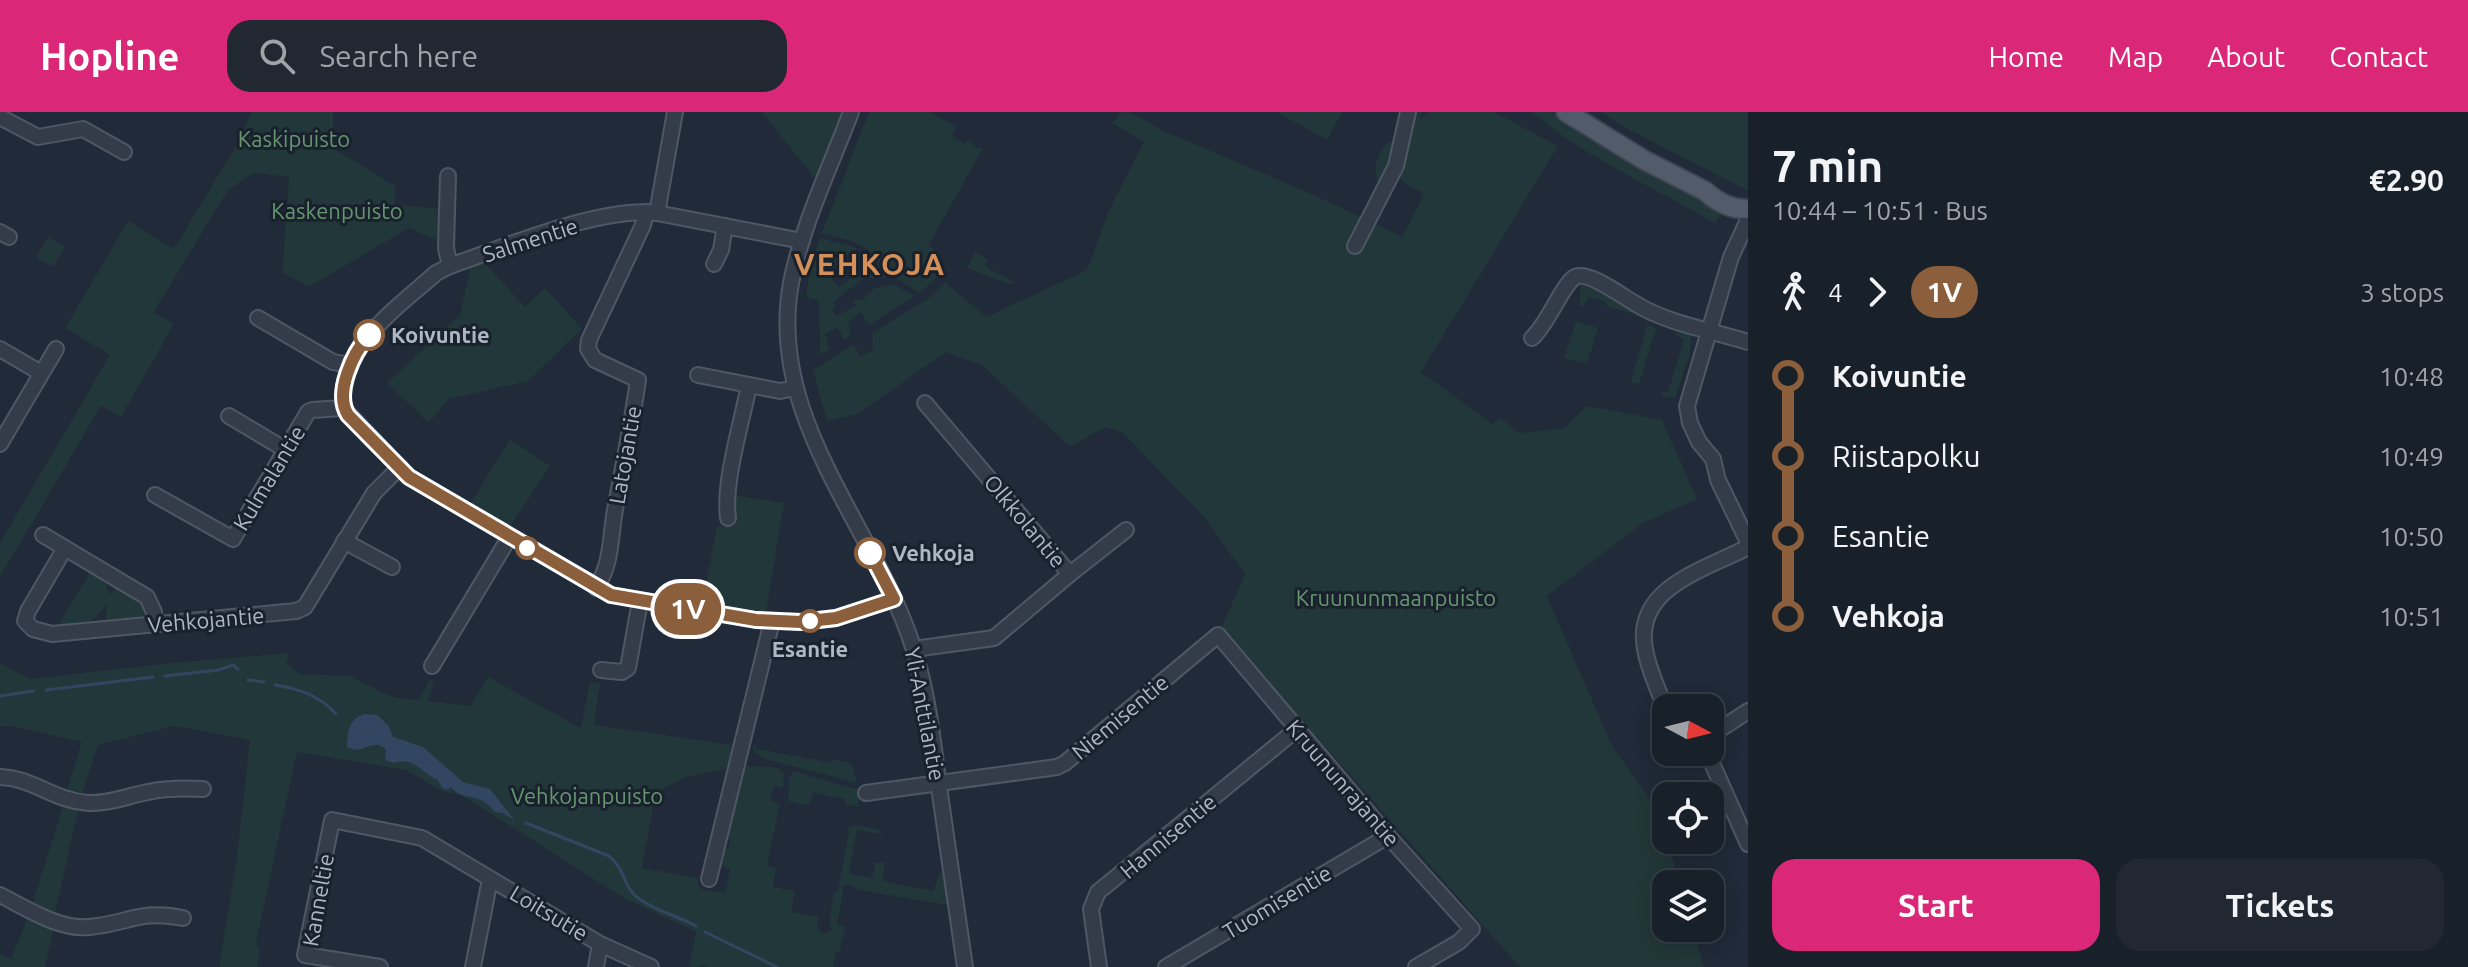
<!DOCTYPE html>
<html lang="en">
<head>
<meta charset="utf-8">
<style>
  :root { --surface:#18202a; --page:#212832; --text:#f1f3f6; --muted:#9fa3a8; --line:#363e47; --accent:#db2777 }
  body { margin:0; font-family:Ubuntu,sans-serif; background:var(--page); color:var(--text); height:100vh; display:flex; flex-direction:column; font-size:30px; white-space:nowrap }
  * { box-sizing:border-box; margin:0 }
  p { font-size:26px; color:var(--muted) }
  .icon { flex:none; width:44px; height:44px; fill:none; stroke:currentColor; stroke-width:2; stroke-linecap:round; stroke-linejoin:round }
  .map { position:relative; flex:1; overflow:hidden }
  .panel { display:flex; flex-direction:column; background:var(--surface); width:720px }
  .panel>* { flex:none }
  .badge { padding:0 16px; border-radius:26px; font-size:28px; line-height:52px }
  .needle { width:52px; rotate:97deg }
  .tools { position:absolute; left:1652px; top:582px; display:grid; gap:16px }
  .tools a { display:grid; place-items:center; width:72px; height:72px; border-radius:16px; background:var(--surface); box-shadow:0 4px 20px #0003,0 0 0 2px var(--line); font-size:40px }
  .map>.badge { position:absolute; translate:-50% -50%; box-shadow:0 0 0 4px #fff }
  .legs { display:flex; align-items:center; gap:12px; height:88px; padding:0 24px; font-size:26px }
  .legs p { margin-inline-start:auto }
  .headline { display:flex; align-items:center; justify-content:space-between; height:136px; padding:0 24px }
  h1 { font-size:44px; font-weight:700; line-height:60px }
  .cta { display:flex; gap:16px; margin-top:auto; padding:16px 24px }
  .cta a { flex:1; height:92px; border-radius:24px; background:var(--accent); color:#fff; font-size:32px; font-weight:700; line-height:92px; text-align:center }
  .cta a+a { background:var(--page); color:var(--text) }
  ul { padding:0 24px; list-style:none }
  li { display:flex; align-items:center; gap:28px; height:80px; font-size:30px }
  li i { display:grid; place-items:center; width:12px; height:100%; margin:0 10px; background:currentColor }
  li i::after { content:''; width:20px; height:20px; margin:-10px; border:6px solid; border-radius:50%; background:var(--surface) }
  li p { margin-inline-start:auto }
  li:first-child i { background:linear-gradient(#0000 50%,currentColor 0) }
  li:last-child i { background:linear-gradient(currentColor 50%,#0000 0) }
  header { display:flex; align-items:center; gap:48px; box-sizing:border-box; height:112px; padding:0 40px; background:var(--accent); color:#fff }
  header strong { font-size:38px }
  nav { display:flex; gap:44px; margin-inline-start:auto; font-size:28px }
  .search { width:560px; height:72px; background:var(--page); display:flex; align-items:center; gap:20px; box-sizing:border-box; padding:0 28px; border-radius:24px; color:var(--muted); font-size:30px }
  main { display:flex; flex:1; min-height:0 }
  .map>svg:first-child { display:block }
</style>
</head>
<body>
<header>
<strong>Hopline</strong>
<div class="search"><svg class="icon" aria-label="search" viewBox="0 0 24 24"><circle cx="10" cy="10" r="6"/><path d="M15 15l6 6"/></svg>Search here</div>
<nav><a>Home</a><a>Map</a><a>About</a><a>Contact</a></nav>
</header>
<main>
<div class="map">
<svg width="1748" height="855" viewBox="0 0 1748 855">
  <rect width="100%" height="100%" fill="#202a38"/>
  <g fill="#223739">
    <path d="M252 0H333V36L395 74V93L442 97 441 130 409 116 309 175 282 160 289 65 253 61 228 78 154 200 174 212 121 305 101 294 0 465V431L110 243 65 216 128 109 174 137 236 34Z"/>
    <path d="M762 0H846L819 72Z"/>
    <path d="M869 0H930L956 15 952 24 965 32 968 27 977 36H983L928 134 934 137 925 154 940 162 920 181 891 163 867 137 851 129 822 121Z"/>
    <path d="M1122 0C1138 0 1151 14 1166 20 1246 54 1325 86 1402 125L1424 82 1403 70 1399 64 1414 0H1422L1420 9 1429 0H1494L1558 34 1421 260 1493 312 1501 306 1519 321 1564 316 1587 294 1662 308 1697 387 1643 411 1547 484 1612 634 1658 698 1680 772H1666V816H1693L1704 855H1520L1221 517 1245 462 1204 405 1123 321 1105 315 1070 335 983 254 946 240 858 302 827 309 813 258 854 232 860 244 873 238 872 221 929 186 945 170 986 205 1087 158 1109 98 1144 30 1112 11Z"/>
    <path d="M1277 0H1342L1327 28Z"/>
    <path d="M1532 0H1553L1611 38 1724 96 1715 111 1711 109C1653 75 1583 44 1532 0Z"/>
    <path d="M1601 0H1748V79L1620 13Z"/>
    <path d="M1396 27V37L1381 71H1378C1371 55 1379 32 1396 27Z"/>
    <path d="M48 125 65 135 53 154 39 149 37 144Z"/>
    <path d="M820 126 857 136 839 149 829 163 838 175 864 157 859 149 864 140 887 166H864L833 190 835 194 832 198 836 204 856 194 853 188H861L875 176 892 172 915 184 869 213 861 200 848 210 851 223 844 228 838 215 825 222 829 237 820 243 819 189 806 185 810 156Z"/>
    <path d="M975 140 988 148 985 154 1016 171 1009 172 972 158 967 155Z"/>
    <path d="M483 149 525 195 545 176 582 217 528 269 449 287 429 311 387 271 460 203 471 153Z"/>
    <path d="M1585 170 1668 212 1606 194 1607 190 1588 185 1584 194 1580 193V171Z"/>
    <path d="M1576 209 1598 216 1587 252 1564 246Z"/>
    <path d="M1677 212 1692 217 1690 241 1675 286 1663 284 1660 280H1668L1684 228 1676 223Z"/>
    <path d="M1647 213 1656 216 1639 272 1631 270Z"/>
    <path d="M510 327 550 354 508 418 469 394Z"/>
    <path d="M733 383 784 391 766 500 702 492 717 414 732 415 737 411Z"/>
    <path d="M93 456 103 462 109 482 115 479 107 468 142 489V491L147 492V507L105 513 107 490C98 511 77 516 56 517Z"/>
    <path d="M290 541 286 551 300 562 349 564 392 585 419 588 429 568 434 569 428 589 470 594 488 565 581 616 590 570 600 571 594 613 739 634 732 655 687 665 656 680 642 756 698 766V773L701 777 725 781 730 757 720 754 724 737 729 736 730 728 726 725 740 654 776 655 784 661 783 676 774 674 770 688 780 692 767 754 776 756 773 775 795 779 791 800 819 805 817 814 823 822 832 818 829 810 834 781 838 779 849 719 847 715 856 713 881 718V722L857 718 849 762 872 766 875 752 872 751 885 750 882 769 934 779 939 761H943L948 793 859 778 847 772 842 775 843 781 837 812 845 814 840 839H836L833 855H711L700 853 699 855H689L696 820 622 785 463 684 442 679 406 658 297 640 256 831 260 838 257 855H219L237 745 250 628 174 614 98 633 81 686 65 683 82 630 16 615 0 614V551L31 567 171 551Z"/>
    <path d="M753 633H756V637L833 651 832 647C853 651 853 650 857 671L765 647 755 641Z"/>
    <path d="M793 659 859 678V695L845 692V687L813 681 810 691 806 693 788 689 789 667Z"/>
    <path d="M64 691 79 694 55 802 63 807 32 793Z"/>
    <path d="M29 802 54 814 45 855H0V842L11 847Z"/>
  </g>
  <path fill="#334661" d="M364 602 377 603 388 613 393 625 423 635 463 670 490 677 515 709 503 701 495 700C478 678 464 691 451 675L447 678 442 676 438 668C421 661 414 644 394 651L385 648 386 638C376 627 368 636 357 638L347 635C348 620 348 608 364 602Z"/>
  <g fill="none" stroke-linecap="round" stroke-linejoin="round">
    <g stroke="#334661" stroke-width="3">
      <path d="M165 564 219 558 233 553 238 557"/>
      <path d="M248 568 264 570"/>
      <path d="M275 573C299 577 319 583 336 602"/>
      <path d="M46 578 153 565"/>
      <path d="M0 584 33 579"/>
      <path d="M526 711 609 744C626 758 623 775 638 786 655 799 678 804 696 814"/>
      <path d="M705 820 777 855"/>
    </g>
    <g stroke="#4e5763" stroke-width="18">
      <g id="minor">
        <path d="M851 0C830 56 802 113 791 171 766 309 876 415 914 538 928 582 933 629 939 675 948 735 956 795 965 855"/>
        <path d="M0 5 38 25 83 17 124 40"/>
        <path d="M448 64 446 136 450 154"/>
        <path d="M657 101 675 0"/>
        <path d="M1748 108 1731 145 1687 294 1690 311 1699 330 1713 347 1718 368 1748 430"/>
        <path d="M0 120 9 125"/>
        <path d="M802 129 657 101C602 94 504 135 450 154L436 161C394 199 340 233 343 296L409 365 611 483 756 508 801 510 836 506 894 487"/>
        <path d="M1355 134 1396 54 1408 0"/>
        <path d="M714 152 721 138 725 114"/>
        <path d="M258 206 333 250 350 253"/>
        <path d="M1532 226C1548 212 1562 173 1575 165 1588 158 1623 185 1636 192 1666 211 1713 219 1748 230"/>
        <path d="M0 237 41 261"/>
        <path d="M698 263 780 279 795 276"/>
        <path d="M229 304 286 338"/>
        <path d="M0 332 56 237"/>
        <path d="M155 383 233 427 308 300 312 298 343 296"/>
        <path d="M728 406C723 370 742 310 749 273"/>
        <path d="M43 423 147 485 154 500 155 512"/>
        <path d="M344 429 392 455"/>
        <path d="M65 436 28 499 25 509 33 517 52 522 296 499 305 495 374 381 399 356"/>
        <path d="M1070 462 1126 418"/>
        <path d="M596 476C612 452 610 426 615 398 623 355 632 311 638 268L595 248 588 237 589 228 643 113 646 100"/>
        <path d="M914 537 994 526 1070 462 925 291"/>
        <path d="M432 554 509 426"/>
        <path d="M601 558 622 560 628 556 640 489"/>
        <path d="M1665 595C1658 578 1650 560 1646 542 1630 476 1703 459 1748 435"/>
        <path d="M1710 627 1713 622 1748 599"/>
        <path d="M1707 640 1748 732"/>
        <path d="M0 665C33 666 52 688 88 691 109 692 127 684 148 680 166 676 184 676 203 677"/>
        <path d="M866 681 1057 655 1065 651 1218 523 1388 724 1472 817 1459 830 1416 855"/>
        <path d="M709 767 772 509"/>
        <path d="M0 783C26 796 59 818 89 815 127 812 140 797 183 806"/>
        <path d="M380 855 305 843 332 708 422 726 600 832 651 855"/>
        <path d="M473 855 490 767"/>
        <path d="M596 855 600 832"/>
        <path d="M1099 855 1091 797 1098 780 1297 617"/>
        <path d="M1166 855 1388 724"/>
      </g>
    </g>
    <g stroke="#3d4552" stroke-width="22">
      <path id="major" d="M1566 0 1644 48 1705 79C1717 90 1729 97 1745 97"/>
    </g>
    <use href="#minor" stroke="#343c49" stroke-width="14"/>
    <use href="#major" stroke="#515b69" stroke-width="18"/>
  </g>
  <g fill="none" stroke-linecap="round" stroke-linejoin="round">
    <g stroke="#fff" stroke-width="18">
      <path id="line-1" d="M369 223C353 241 334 281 348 303L409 365 611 483 756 508 801 510 836 506 894 487 870 441"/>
    </g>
    <use href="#line-1" stroke="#8b5e3c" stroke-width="12"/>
  </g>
  <g fill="#fff" stroke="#8b5e3c" stroke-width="4">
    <circle cx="369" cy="223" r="14"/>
    <circle cx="527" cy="436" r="10"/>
    <circle cx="870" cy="441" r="14"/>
    <circle cx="810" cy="509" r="10"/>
  </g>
  <g text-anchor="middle" stroke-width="6" stroke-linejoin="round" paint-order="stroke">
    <g font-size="22" fill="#659670" stroke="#19212d">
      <text x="294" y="35">Kaskipuisto</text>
      <text x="337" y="107">Kaskenpuisto</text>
      <text x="1396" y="494">Kruununmaanpuisto</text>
      <text x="587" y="692">Vehkojanpuisto</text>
    </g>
    <g font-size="22" fill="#aeb7c5" stroke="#19212d">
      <text transform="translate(530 128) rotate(-18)" y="8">Salmentie</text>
      <text transform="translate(625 343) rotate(-80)" y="8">Latojantie</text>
      <text transform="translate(269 366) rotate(-59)" y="8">Kulmalantie</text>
      <text transform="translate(1025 409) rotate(50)" y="8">Olkkolantie</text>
      <text transform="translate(206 508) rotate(-5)" y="8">Vehkojantie</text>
      <text transform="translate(925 602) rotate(79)" y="8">Yli-Anttilantie</text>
      <text transform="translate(1120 605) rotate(-40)" y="8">Niemisentie</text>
      <text transform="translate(1343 671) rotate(49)" y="8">Kruununrajantie</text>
      <text transform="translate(1168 724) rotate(-40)" y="8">Hannisentie</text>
      <text transform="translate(318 788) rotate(-80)" y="8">Kanneltie</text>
      <text transform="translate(1277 790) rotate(-31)" y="8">Tuomisentie</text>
      <text transform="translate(549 801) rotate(31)" y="8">Loitsutie</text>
    </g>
    <g font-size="22" font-weight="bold" fill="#aeb7c5" stroke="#19212d" text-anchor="start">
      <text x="391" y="231">Koivuntie</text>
      <text x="892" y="449">Vehkoja</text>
      <text x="810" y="545" text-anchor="middle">Esantie</text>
    </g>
    <g font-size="30" font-weight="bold" letter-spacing="2" fill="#d58f59" stroke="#19212d">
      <text x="870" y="163">VEHKOJA</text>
    </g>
  </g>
</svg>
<div class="tools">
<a><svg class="needle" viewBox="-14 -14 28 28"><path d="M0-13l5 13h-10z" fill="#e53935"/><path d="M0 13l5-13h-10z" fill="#9fa3a8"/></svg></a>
<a><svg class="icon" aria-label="locate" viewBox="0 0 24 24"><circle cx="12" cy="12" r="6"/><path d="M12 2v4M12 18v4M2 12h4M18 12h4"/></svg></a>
<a><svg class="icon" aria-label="layers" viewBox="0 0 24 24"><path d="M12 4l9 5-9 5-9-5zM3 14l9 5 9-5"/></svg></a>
</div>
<b class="badge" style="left:688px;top:497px;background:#8b5e3c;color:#fff">1V</b>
</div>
<section class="panel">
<div class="headline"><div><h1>7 min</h1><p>10:44 – 10:51 · Bus</p></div><b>€2.90</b></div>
<div class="legs"><svg class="icon" aria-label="walk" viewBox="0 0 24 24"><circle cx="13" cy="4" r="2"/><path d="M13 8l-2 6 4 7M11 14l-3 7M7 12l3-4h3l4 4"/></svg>4<svg class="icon" aria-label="forward" viewBox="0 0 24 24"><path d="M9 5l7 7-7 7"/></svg><b class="badge" style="background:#8b5e3c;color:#fff">1V</b><p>3 stops</p></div>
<ul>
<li><i style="color:#8b5e3c"></i><b>Koivuntie</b><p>10:48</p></li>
<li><i style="color:#8b5e3c"></i><span>Riistapolku</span><p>10:49</p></li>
<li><i style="color:#8b5e3c"></i><span>Esantie</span><p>10:50</p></li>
<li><i style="color:#8b5e3c"></i><b>Vehkoja</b><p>10:51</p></li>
</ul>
<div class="cta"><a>Start</a><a>Tickets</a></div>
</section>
</main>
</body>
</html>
